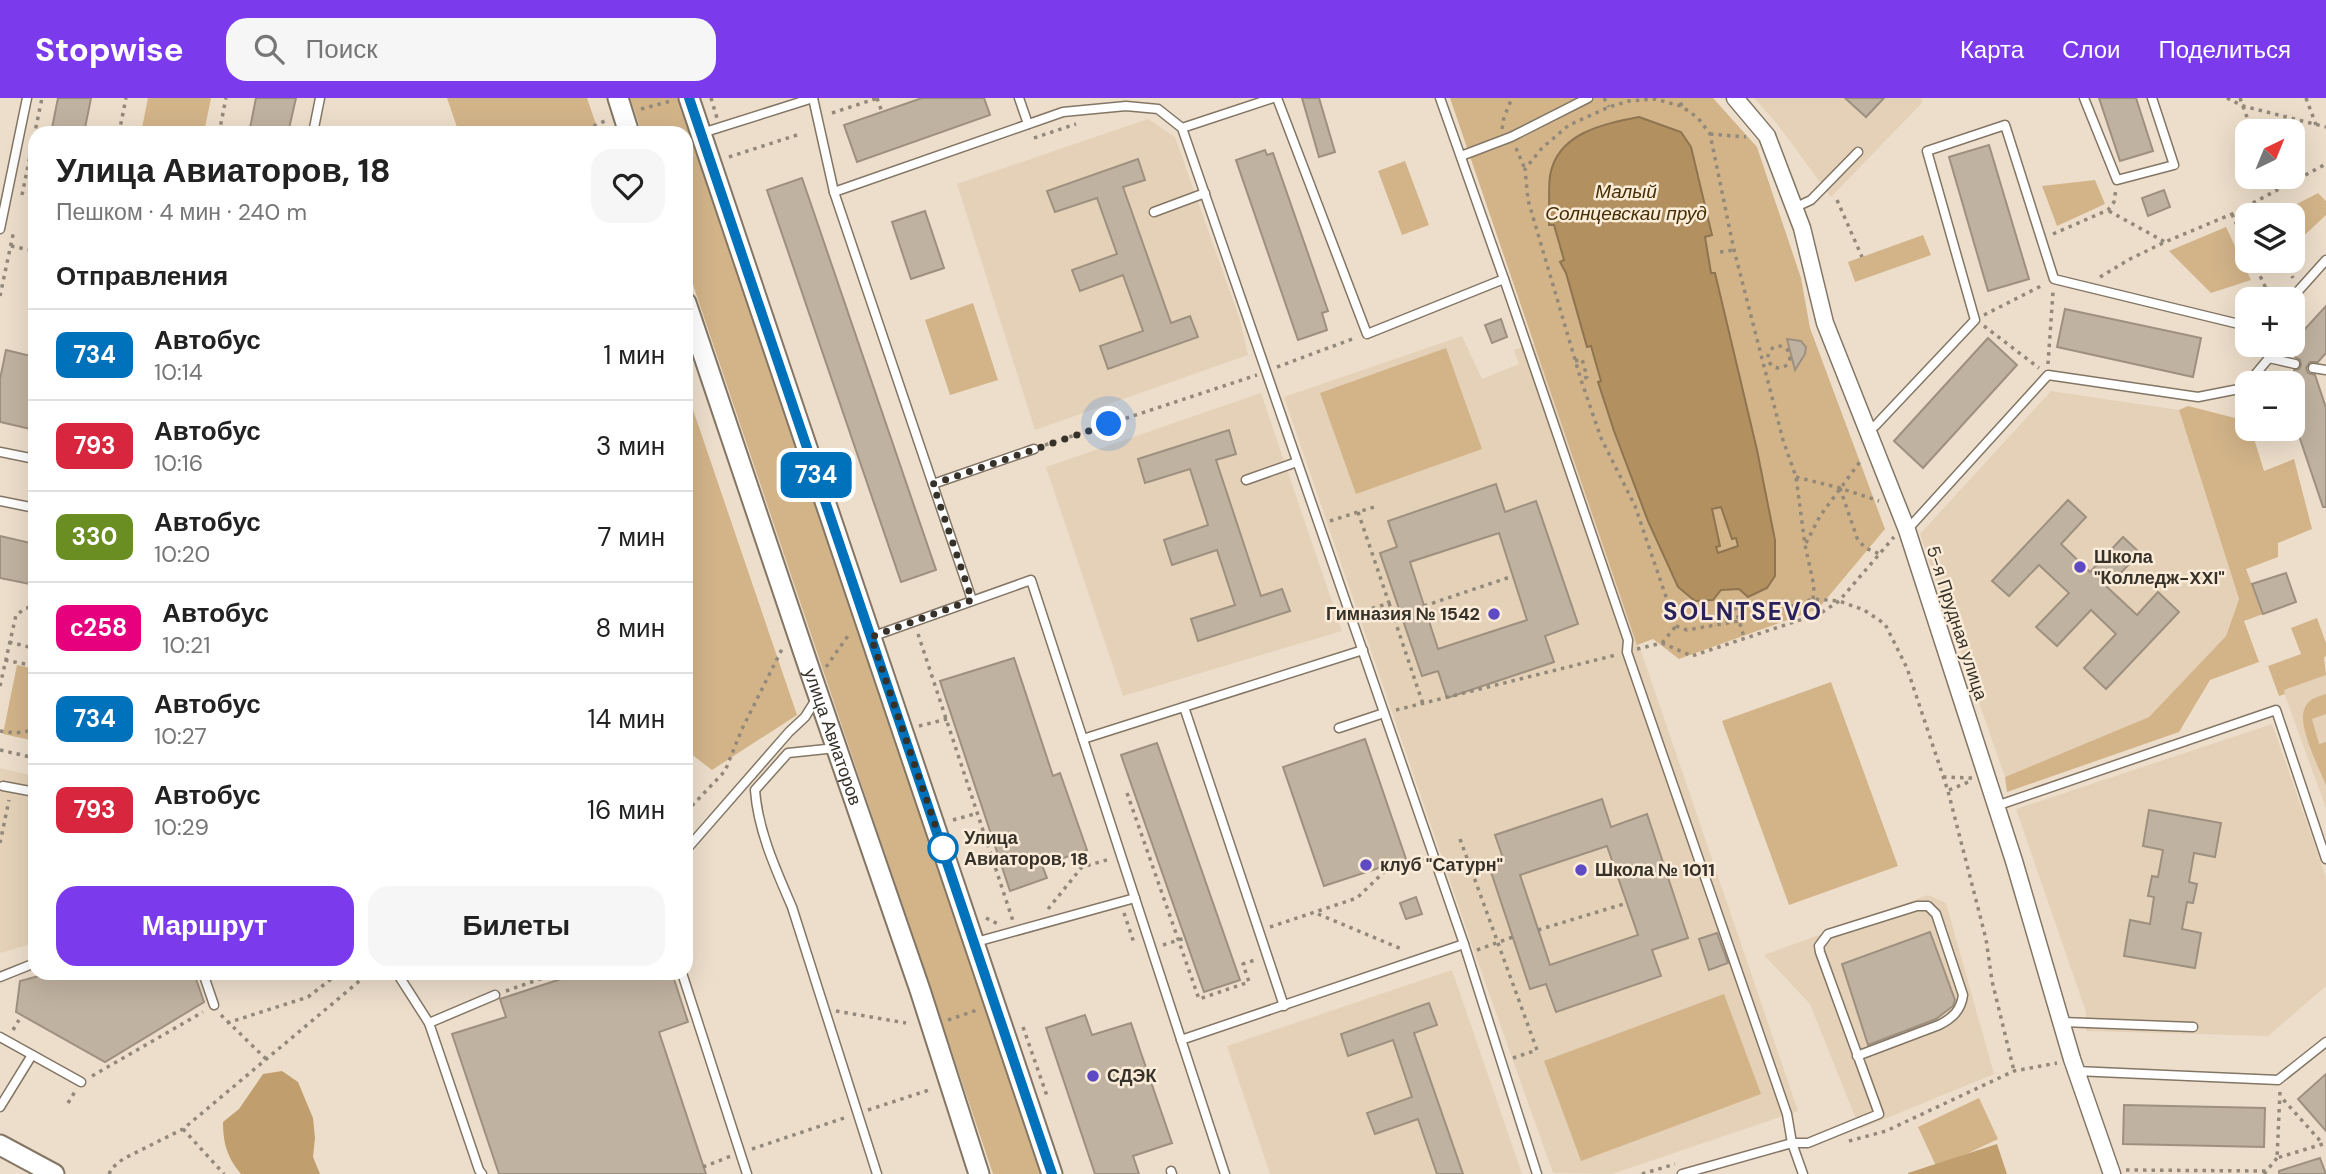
<!DOCTYPE html>
<html lang="ru">
<head>
<meta charset="utf-8">
<style>
  :root { --surface:#fff; --page:#f6f6f6; --text:#222; --muted:#767676; --line:#e0e0e0; --accent:#7c3aed }
  body { margin:0; font-family:"DM Sans",sans-serif; background:var(--page); color:var(--text); height:100vh; display:flex; flex-direction:column; font-size:26px; white-space:nowrap }
  * { box-sizing:border-box; margin:0 }
  p { font-size:23px; color:var(--muted) }
  .icon { flex:none; width:38px; height:38px; fill:none; stroke:currentColor; stroke-width:2; stroke-linecap:round; stroke-linejoin:round }
  .map { position:relative; flex:1; overflow:hidden }
  .side { position:absolute; left:28px; top:28px; width:665px; height:854px; display:flex; flex-direction:column; background:var(--surface); border-radius:21px; box-shadow:0 7px 28px #0002 }
  .side>* { flex:none }
  .badge { padding:0 14px; border-radius:10px; font-size:24px; line-height:46px }
  .needle { width:46px; rotate:43deg }
  .buttons { position:absolute; left:2235px; top:21px; display:grid; gap:14px }
  .buttons a { display:grid; place-items:center; width:70px; height:70px; border-radius:14px; background:var(--surface); box-shadow:0 7px 28px #0002; font-size:35px }
  .you { position:absolute; width:35px; height:35px; margin:-18px; border:5px solid #fff; border-radius:50%; background:#1a73e8; box-shadow:0 0 0 10px #1a73e833 }
  .map>.badge { position:absolute; translate:-50% -50%; box-shadow:0 0 0 4px #fff }
  h2 { padding:0 28px; font-size:26px; line-height:63px }
  .round { display:grid; place-items:center; flex:none; width:74px; height:74px; border-radius:21px; background:var(--page) }
  .headline { display:flex; align-items:center; justify-content:space-between; height:119px; padding:0 28px }
  h1 { font-size:33px; font-weight:700; line-height:52px }
  .button { display:flex; gap:14px; margin-top:auto; padding:14px 28px }
  .button a { flex:1; height:80px; border-radius:21px; background:var(--accent); color:#fff; font-size:28px; font-weight:700; line-height:80px; text-align:center }
  .button a+a { background:var(--page); color:var(--text) }
  ul { padding:0; list-style:none }
  li { display:flex; align-items:center; gap:21px; height:91px; padding:0 28px; border-top:2px solid var(--line) }
  li div { flex:1 }
  li b { display:block; font-size:26px }
  li em { font-style:normal }
  li .badge { min-width:77px; font-weight:700; text-align:center }
  header { display:flex; align-items:center; gap:42px; box-sizing:border-box; height:98px; padding:0 35px; background:var(--accent); color:#fff }
  header strong { font-size:33px }
  nav { display:flex; gap:38px; margin-inline-start:auto; font-size:24px }
  .search { width:490px; height:63px; background:var(--page); display:flex; align-items:center; gap:18px; box-sizing:border-box; padding:0 24px; border-radius:21px; color:var(--muted); font-size:26px }
  .map>svg:first-child { display:block }
</style>
</head>
<body>
<header>
<strong>Stopwise</strong>
<div class="search"><svg class="icon" aria-label="search" viewBox="0 0 24 24"><circle cx="10" cy="10" r="6"/><path d="M15 15l6 6"/></svg>Поиск</div>
<nav><a>Карта</a><a>Слои</a><a>Поделиться</a></nav>
</header>
<div class="map">
<svg width="2326" height="1076" viewBox="0 0 2326 1076">
  <rect width="100%" height="100%" fill="#eddecb"/>
  <g fill="#e4d1b8">
    <path d="M1754 0H1921L1922 5 1831 99 1778 27Z"/>
    <path d="M1148 21 1175 39 1239 219 1248 257 1035 332 957 86Z"/>
    <path d="M1462 238 1482 281 1519 266 1514 252 1536 245 1798 1013 1612 1076 1553 1075 1474 853 1284 299Z"/>
    <path d="M2051 293 2179 312 2239 501 2226 538 2149 619 2005 679 1920 436Z"/>
    <path d="M1261 295 1342 533 1123 598 1046 369Z"/>
    <path d="M2326 577V710L2283 592Z"/>
    <path d="M2272 626 2326 779V888L2268 938 2086 933V914L2016 711Z"/>
    <path d="M0 670 35 678V845L0 855Z"/>
    <path d="M1928 797 1946 805 1994 976 1860 1031 1810 906 1764 857Z"/>
    <path d="M1452 872 1522 1076H1270L1227 948Z"/>
  </g>
  <g fill="#d3b489">
    <path d="M148 0H211L204 35H141Z"/>
    <path d="M447 0H587L599 35H459Z"/>
    <path d="M630 0H679L1042 1076H993L686 166V35H642Z"/>
    <path d="M1450 0H1713L1757 49 1801 180 1810 230 1885 431 1818 511 1679 561 1653 541 1637 547Z"/>
    <path d="M1405 63 1429 127 1402 137 1378 73Z"/>
    <path d="M2095 82 2105 106 2057 128 2042 88Z"/>
    <path d="M2318 95 2326 103V117L2293 148 2292 117H2276Z"/>
    <path d="M2226 129 2251 182 2211 195 2169 153Z"/>
    <path d="M1923 137 1931 157 1855 184 1848 164Z"/>
    <path d="M973 205 998 282 950 297 925 222Z"/>
    <path d="M1446 250 1482 351 1356 396 1320 295Z"/>
    <path d="M686 291 797 617 712 672 686 652Z"/>
    <path d="M2188 308 2247 323V331H2251L2264 373 2294 361 2312 431 2278 445V459L2246 471 2263 516 2244 523 2259 564 2210 582 2179 634 2007 694 2005 679 2149 619 2226 538 2239 501 2179 312Z"/>
    <path d="M2317 520 2326 545V558L2324 560 2326 577 2284 592 2285 596 2279 598 2268 568 2301 556 2291 530Z"/>
    <path d="M17 567 35 571V643L3 636Z"/>
    <path d="M1831 584 1898 768 1789 807 1722 623Z"/>
    <path d="M2326 596V616L2312 621 2319 646 2326 644V687C2319 670 2298 629 2304 612 2307 601 2317 599 2326 596Z"/>
    <path d="M1724 896 1761 996 1581 1063 1544 963Z"/>
    <path d="M1979 1000 1998 1041 1937 1070 1918 1029Z"/>
  </g>
  <g fill="#c19e6e">
    <path d="M282 973 298 984 313 1020 315 1040 313 1059 320 1076H241C227 1059 223 1045 223 1024L239 1011 263 976Z"/>
    <path d="M1997 1046 2007 1076H1908V1075Z"/>
  </g>
  <path fill="#b39060" stroke="#8e7450" stroke-width="2" fill-rule="evenodd" d="M1639 19 1681 34 1691 49 1712 137 1705 139 1711 175H1715L1757 352 1775 442V478L1767 490 1748 499 1739 491 1721 492 1713 502 1695 503 1678 489 1648 423 1614 333 1598 284 1601 283 1591 248 1587 249 1566 175 1560 164 1564 162 1554 127H1549C1550 111 1548 93 1550 78 1557 35 1603 26 1639 19ZM1721 409 1732 441 1736 440 1738 448 1718 455 1716 449 1720 448 1712 411Z"/>
  <g fill="#c0b2a0" stroke="#9e907f" stroke-width="2" fill-rule="evenodd">
    <path d="M58 0H91L84 35H51Z"/>
    <path d="M256 0H296L288 35H249Z"/>
    <path d="M922 0H984L990 17 857 64 844 27Z"/>
    <path d="M1302 0H1319L1335 54 1319 59Z"/>
    <path d="M1845 0H1884L1866 19Z"/>
    <path d="M2099 0H2136L2153 53 2120 63Z"/>
    <path d="M1989 47 2029 181 1988 193 1949 59Z"/>
    <path d="M1265 52 1267 57 1273 55 1328 213 1322 215 1327 232 1298 242 1236 62Z"/>
    <path d="M1138 61 1145 82 1123 89 1171 225 1190 218 1198 239 1108 271 1100 248 1143 233 1123 177 1080 193 1072 172 1117 156 1097 100 1055 114 1047 93Z"/>
    <path d="M802 80 936 472 901 484 767 92Z"/>
    <path d="M2164 92 2170 109 2148 118 2142 100Z"/>
    <path d="M925 113 944 170 911 181 892 124Z"/>
    <path d="M2326 208V255L2318 264H2310L2306 270 2308 275 2315 277 2326 310V409H2323L2292 317V285H2291L2294 272 2299 271 2301 267 2300 262 2295 259 2293 244Z"/>
    <path d="M2065 211 2201 240 2193 279 2057 249Z"/>
    <path d="M1501 221 1507 239 1492 245 1485 227Z"/>
    <path d="M1988 240 2017 267 1923 370 1894 343Z"/>
    <path d="M1787 241 1801 243 1806 249 1805 256 1795 272Z"/>
    <path d="M6 252 35 259V332L0 324V281Z"/>
    <path d="M1229 332 1236 356 1216 362 1261 498 1282 491 1290 513 1198 543 1191 521 1235 507 1217 452 1172 467 1164 442 1208 427 1190 371 1145 385 1138 361Z"/>
    <path d="M1496 386 1505 414 1536 403 1578 526 1545 538 1554 564 1447 600 1438 573 1422 578 1380 455 1397 449 1388 423ZM1499 435 1527 522 1438 551 1410 464Z"/>
    <path d="M2068 402 2086 419 2061 446 2090 474 2123 439 2140 455 2107 489 2137 517 2158 494 2179 514 2106 591 2084 570 2116 536 2091 512 2057 548 2036 529 2069 495 2039 467 2009 498 1992 483Z"/>
    <path d="M0 438 35 446V487L0 480Z"/>
    <path d="M2286 475 2296 504 2263 516 2252 486Z"/>
    <path d="M1014 560 1053 678 1060 675 1087 752 1042 767 1047 780 1010 793 940 583Z"/>
    <path d="M1365 641 1406 761 1324 788 1283 669Z"/>
    <path d="M1157 645 1240 882 1204 894 1121 657Z"/>
    <path d="M1602 701 1611 729 1647 716 1688 840 1652 852 1661 878 1556 914 1546 886 1530 891 1489 768 1504 763 1495 737ZM1607 748 1638 837 1550 867 1520 777Z"/>
    <path d="M2149 712 2221 725 2215 759 2194 755 2189 784 2197 786 2193 805 2187 804 2182 831 2201 835 2195 870 2124 858 2130 822 2150 826 2154 799 2148 798 2152 778 2158 779 2163 752 2143 748Z"/>
    <path d="M1416 799 1422 816 1406 821 1400 805Z"/>
    <path d="M1930 834 1955 902 1953 908 1936 921 1868 947 1842 866Z"/>
    <path d="M1717 835 1728 865 1709 872 1699 841Z"/>
    <path d="M50 875H194L204 904 105 964 16 914 20 883Z"/>
    <path d="M579 875H672L688 924 659 934 706 1076H499L452 936 506 919 500 901Z"/>
    <path d="M1429 905 1437 927 1414 935 1463 1076H1437L1418 1021 1375 1036 1367 1015 1412 999 1393 942 1348 958 1341 936Z"/>
    <path d="M1085 917 1092 937 1131 925 1141 955 1172 1045 1133 1058 1139 1076H1095L1046 930Z"/>
    <path d="M2326 976V1033L2298 1001Z"/>
    <path d="M2124 1007 2265 1010 2264 1049 2123 1046Z"/>
    <path d="M2320 1060 2326 1076H2279V1073Z"/>
  </g>
  <g fill="none" stroke-linecap="round" stroke-linejoin="round">
    <g stroke="#837665" stroke-width="11">
      <g id="service">
        <path d="M813 0 834 94"/>
        <path d="M1019 0 1028 26"/>
        <path d="M1277 0 1367 236 1504 181 1628 542 1627 554 1787 1016 1792 1045 1803 1076"/>
        <path d="M1440 0 1504 181"/>
        <path d="M2084 0 2117 82 2174 67 2152 0"/>
        <path d="M1182 30 1273 0"/>
        <path d="M313 35 320 0"/>
        <path d="M702 35 813 0"/>
        <path d="M1461 58 1511 39 1588 0"/>
        <path d="M1794 110 1811 102 1858 54"/>
        <path d="M1154 114 1205 95"/>
        <path d="M0 131 27 0"/>
        <path d="M2291 201 2326 162"/>
        <path d="M2266 247 2269 260"/>
        <path d="M2313 270 2326 272"/>
        <path d="M2248 285 2269 260 2295 266"/>
        <path d="M1866 329 1875 328 1975 222 1927 53 2005 27 2054 181 2247 228"/>
        <path d="M0 354 35 361"/>
        <path d="M1246 382 1297 364"/>
        <path d="M933 386 1034 351"/>
        <path d="M0 403 35 410"/>
        <path d="M1907 432 2048 277 2198 299 2244 290 2247 287"/>
        <path d="M972 502 834 94 1063 14 1126 8 1158 11 1182 30 1464 846 1537 1076"/>
        <path d="M871 539 1031 482 1225 1076"/>
        <path d="M1184 609 1284 908"/>
        <path d="M1339 630 1384 615"/>
        <path d="M1083 641 1363 552"/>
        <path d="M836 650 788 655 755 692C758 733 776 772 792 809L877 1076"/>
        <path d="M3 688 35 694"/>
        <path d="M1996 708 2276 612 2326 761"/>
        <path d="M686 752 789 634 805 619 817 600"/>
        <path d="M976 844 1135 800"/>
        <path d="M203 875 214 907"/>
        <path d="M397 875 429 925"/>
        <path d="M682 875 747 1076"/>
        <path d="M0 879 35 865"/>
        <path d="M2062 924 2193 929"/>
        <path d="M0 939 81 984"/>
        <path d="M1181 942 1464 846"/>
        <path d="M2076 973 2278 982 2326 944"/>
        <path d="M0 1009 32 957"/>
        <path d="M1171 1073 1172 1076"/>
        <path d="M482 1076 479 1072 429 925 495 897"/>
        <path d="M1682 1076 1792 1045H1808L1879 1016 1820 854 1819 848 1828 836 1917 808H1928L1936 816 1963 897C1961 912 1953 920 1939 927L1857 958"/>
      </g>
    </g>
    <g stroke="#837665" stroke-width="19">
      <path id="minor" d="M1735 0 1767 38 1802 130 1825 225 1907 432 2014 763 2072 961 2112 1076"/>
    </g>
    <g stroke="#837665" stroke-width="23">
      <g id="tertiary">
        <path d="M618 0 629 35"/>
        <path d="M689 0 1052 1076"/>
        <path id="s1" d="M686 205 811 576 920 892 979 1076"/>
        <path d="M0 1047 54 1076"/>
      </g>
    </g>
    <g stroke="#93897b" stroke-width="3.5" stroke-dasharray="3.5 5" stroke-linecap="butt">
      <path d="M711 0 717 20"/>
      <path d="M877 0 882 14"/>
      <path d="M1604 0 1609 9"/>
      <path d="M2227 0 2243 8 2326 29"/>
      <path d="M2240 0 2252 33"/>
      <path d="M2306 0 2316 27"/>
      <path d="M1681 8 1682 0"/>
      <path d="M641 11 671 3"/>
      <path d="M832 15 878 0"/>
      <path d="M1502 31 1504 19 1512 0"/>
      <path d="M119 35 126 0"/>
      <path d="M219 35 226 0"/>
      <path d="M578 35 605 23"/>
      <path d="M1710 36 1746 39"/>
      <path d="M1034 40 1076 26"/>
      <path d="M1516 50 1525 71"/>
      <path d="M729 59 800 36"/>
      <path d="M2268 79 2274 95"/>
      <path d="M22 97 42 0"/>
      <path d="M1837 102 1862 159"/>
      <path d="M2109 113 2165 144"/>
      <path d="M2232 116 2247 150"/>
      <path d="M2053 136 2108 112 2114 104 2116 91"/>
      <path d="M11 148 35 153"/>
      <path d="M1720 154 1734 152"/>
      <path d="M2253 163 2271 201"/>
      <path d="M2284 163 2293 180"/>
      <path d="M2100 179 2130 161 2165 144 2232 116 2326 66"/>
      <path d="M0 198 14 132"/>
      <path d="M1984 217 2043 187"/>
      <path d="M1984 228 2039 270"/>
      <circle cx="1779" cy="259" r="11"/>
      <path d="M1575 263 1582 261 1587 279 1581 282"/>
      <path d="M2048 266 2053 194"/>
      <path d="M1277 269 1355 240"/>
      <path d="M1045 347 1257 277"/>
      <path d="M1796 379 1840 390 1879 403"/>
      <path d="M1840 390 1857 440 1865 450 1880 456"/>
      <path d="M1358 414 1389 505 1361 514"/>
      <path d="M1330 423 1374 409"/>
      <path d="M1806 445 1820 418 1862 361"/>
      <path d="M1813 501 1814 488 1805 447 1796 379 1783 342 1734 152 1710 36 1698 20 1681 8 1655 1 1629 3 1609 9 1569 27 1542 50 1525 71 1528 102 1581 282 1601 340 1635 408 1676 528 1687 532 1739 523 1763 518 1813 501 1839 503 1864 512 1885 526 1907 570 1948 693 1986 841 1992 883 2014 973"/>
      <path d="M1389 505 1423 606"/>
      <path d="M1424 508 1513 478"/>
      <path d="M1735 509 1744 539"/>
      <path d="M1394 518 1401 516"/>
      <path d="M918 536 1013 823"/>
      <path d="M9 544 29 549 35 544"/>
      <path d="M1662 545 1676 528"/>
      <path d="M1637 551 1662 545 1692 558 1821 515 1839 503 1894 439"/>
      <path d="M5 562 35 568"/>
      <path d="M826 569 850 535"/>
      <path d="M0 588 16 517 26 510 35 509"/>
      <path d="M1396 612 1616 557"/>
      <path d="M919 628 947 621"/>
      <path d="M0 633 15 635 35 632"/>
      <path d="M0 652 35 660"/>
      <path d="M1943 679 1972 680"/>
      <path d="M1949 692 1971 683"/>
      <path d="M1127 695 1199 901 1249 884 1243 866 1258 861"/>
      <path d="M686 714 725 673 742 631 782 551"/>
      <path d="M953 722 978 715"/>
      <path d="M1460 741 1537 952 1513 960"/>
      <path d="M0 745 9 702"/>
      <path d="M1048 811 1082 769 1110 761"/>
      <path d="M1124 815 1134 845"/>
      <path d="M1318 816 1404 852"/>
      <path d="M986 820 998 826"/>
      <path d="M1270 829 1357 800 1385 773 1423 760"/>
      <path d="M1538 832 1627 805"/>
      <path d="M1163 847 1185 840"/>
      <path d="M1477 852 1513 839"/>
      <path d="M506 893 557 875"/>
      <path d="M836 913 906 925"/>
      <path d="M221 917 266 961"/>
      <path d="M948 922 977 912"/>
      <path d="M227 925 308 899 339 875"/>
      <path d="M1023 929 1047 998"/>
      <path d="M13 932 19 922"/>
      <path d="M92 978 203 914"/>
      <path d="M2280 994 2277 1060 2323 1046 2281 999"/>
      <path d="M68 1005 76 992"/>
      <path d="M868 1012 929 992"/>
      <path d="M183 1031 224 1076"/>
      <path d="M1849 1043 1886 1033 2014 973 2057 965"/>
      <path d="M752 1051 847 1019"/>
      <path d="M703 1069 731 1058"/>
      <path d="M2126 1072 2266 1073"/>
      <path d="M109 1076 112 1070 123 1061 183 1031 369 875"/>
      <path d="M1642 1076 1675 1066"/>
      <path d="M2264 1076 2277 1060"/>
    </g>
    <use href="#service" stroke="#fff" stroke-width="8"/>
    <use href="#minor" stroke="#fff" stroke-width="16"/>
    <use href="#tertiary" stroke="#fff" stroke-width="19"/>
  </g>
  <g fill="none" stroke-linecap="round" stroke-linejoin="round">
    <g stroke="#fff" stroke-width="16">
      <path id="line" d="M689 0 1052 1076"/>
    </g>
    <use href="#line" stroke="#0072bc" stroke-width="10"/>
    <path stroke="#363129" stroke-width="7" stroke-dasharray="0 12.6" d="M943 750 871 539 972 502 933 386 1109 326"/>
  </g>
  <g fill="#5e4bc3" stroke="#faecd8" stroke-width="2.5">
    <circle cx="2080" cy="469" r="7"/>
    <circle cx="1494" cy="516" r="7"/>
    <circle cx="1366" cy="767" r="7"/>
    <circle cx="1581" cy="772" r="7"/>
    <circle cx="1093" cy="978" r="7"/>
  </g>
  <circle fill="#fff" stroke="#0072bc" stroke-width="3.5" cx="943" cy="750" r="14"/>
  <g text-anchor="middle" stroke-width="5" stroke-linejoin="round" paint-order="stroke">
    <g font-size="18" font-weight="bold" fill="#363129" stroke="#faecd8" text-anchor="start">
      <text x="2094" y="465">Школа<tspan x="2094" dy="21">"Колледж-XXI"</tspan></text>
      <text x="1480" y="522" text-anchor="end">Гимназия № 1542</text>
      <text x="1380" y="773">клуб "Сатурн"</text>
      <text x="1595" y="778">Школа № 1011</text>
      <text x="1107" y="984">СДЭК</text>
    </g>
    <g font-size="18" fill="#363129" stroke="#faecd8">
      <text transform="translate(1957 525) rotate(72)" y="6">5-я Прудная улица</text>
      <text dy="6" stroke="none"><textPath href="#s1" startOffset="458">улица Авиаторов</textPath></text>
    </g>
    <g font-size="18" font-weight="bold" fill="#363129" stroke="#faecd8" text-anchor="start">
      <text x="964" y="746">Улица<tspan x="964" dy="21">Авиаторов, 18</tspan></text>
    </g>
    <g font-size="19" font-style="italic" fill="#462e04" stroke="#faecd8">
      <text x="1626" y="100">Малый<tspan x="1626" dy="22">Солнцевскаи пруд</tspan></text>
    </g>
    <g font-size="24" font-weight="bold" letter-spacing="2" fill="#29215b" stroke="#faecd8">
      <text x="1743" y="522">SOLNTSEVO</text>
    </g>
  </g>
</svg>
<div class="buttons">
<a><svg class="needle" viewBox="-14 -14 28 28"><path d="M0-13l5 13h-10z" fill="#e53935"/><path d="M0 13l5-13h-10z" fill="#767676"/></svg></a>
<a><svg class="icon" aria-label="layers" viewBox="0 0 24 24"><path d="M12 4l9 5-9 5-9-5zM3 14l9 5 9-5"/></svg></a>
<a>+</a>
<a>−</a>
</div>
<div class="you" style="left:1109px;top:326px"></div>
<b class="badge" style="left:816px;top:377px;background:#0072bc;color:#fff">734</b>
<section class="side">
<div class="headline"><div><h1>Улица Авиаторов, 18</h1><p>Пешком · 4 мин · 240 m</p></div><a class="round"><svg class="icon" aria-label="heart" viewBox="0 0 24 24"><path d="M12 20l-8-8c-3-5 5-10 8-4 3-6 11-1 8 4z"/></svg></a></div>
<h2>Отправления</h2>
<ul>
<li><span class="badge" style="background:#0072bc;color:#fff">734</span><div><b>Автобус</b><p>10:14</p></div><em>1 мин</em></li>
<li><span class="badge" style="background:#d7263d;color:#fff">793</span><div><b>Автобус</b><p>10:16</p></div><em>3 мин</em></li>
<li><span class="badge" style="background:#6b8e23;color:#fff">330</span><div><b>Автобус</b><p>10:20</p></div><em>7 мин</em></li>
<li><span class="badge" style="background:#e6007e;color:#fff">с258</span><div><b>Автобус</b><p>10:21</p></div><em>8 мин</em></li>
<li><span class="badge" style="background:#0072bc;color:#fff">734</span><div><b>Автобус</b><p>10:27</p></div><em>14 мин</em></li>
<li><span class="badge" style="background:#d7263d;color:#fff">793</span><div><b>Автобус</b><p>10:29</p></div><em>16 мин</em></li>
</ul>
<div class="button"><a>Маршрут</a><a>Билеты</a></div>
</section>
</div>
</body>
</html>
